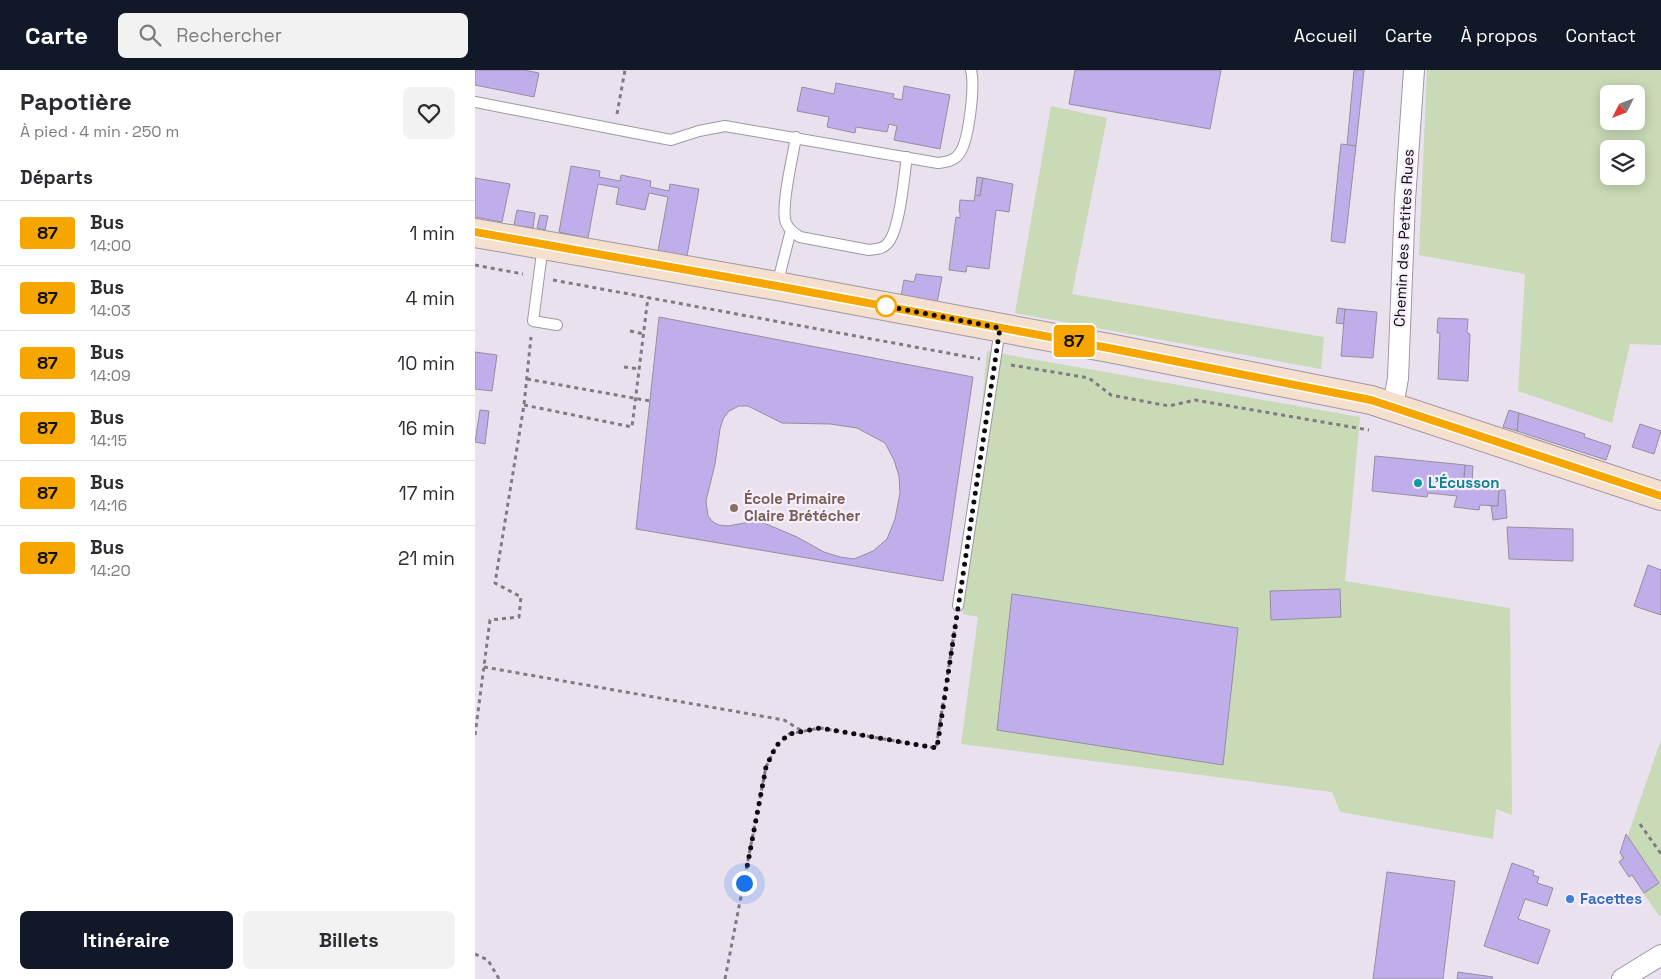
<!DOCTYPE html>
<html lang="fr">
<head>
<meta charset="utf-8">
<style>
  :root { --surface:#fff; --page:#f2f2f3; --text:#2b2b33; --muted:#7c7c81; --line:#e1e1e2; --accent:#111827 }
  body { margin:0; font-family:"Space Grotesk",sans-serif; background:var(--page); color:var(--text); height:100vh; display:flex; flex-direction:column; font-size:19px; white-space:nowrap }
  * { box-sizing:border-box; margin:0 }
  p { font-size:16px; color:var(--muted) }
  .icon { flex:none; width:28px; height:28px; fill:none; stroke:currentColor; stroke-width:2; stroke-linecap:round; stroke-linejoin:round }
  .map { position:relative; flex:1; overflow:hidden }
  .side { display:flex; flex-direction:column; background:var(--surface); width:475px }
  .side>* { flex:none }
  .badge { padding:0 10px; border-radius:4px; font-size:18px; line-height:32px }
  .needle { width:32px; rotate:228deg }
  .controls { position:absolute; left:1125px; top:15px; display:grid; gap:10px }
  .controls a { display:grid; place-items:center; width:45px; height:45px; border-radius:8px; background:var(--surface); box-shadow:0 2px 12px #0003; font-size:25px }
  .you { position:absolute; width:25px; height:25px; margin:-12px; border:4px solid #fff; border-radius:50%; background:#1a73e8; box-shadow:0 0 0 8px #1a73e833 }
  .map>.badge { position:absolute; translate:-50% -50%; box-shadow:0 0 0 2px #fff }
  h2 { padding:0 20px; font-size:19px; line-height:45px }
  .round { display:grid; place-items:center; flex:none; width:52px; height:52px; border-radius:8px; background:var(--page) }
  .summary { display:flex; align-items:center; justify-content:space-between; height:85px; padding:0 20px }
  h1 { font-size:24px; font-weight:700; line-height:38px }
  .primary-button { display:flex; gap:10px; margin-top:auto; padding:10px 20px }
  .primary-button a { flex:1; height:58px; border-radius:8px; background:var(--accent); color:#fff; font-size:20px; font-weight:700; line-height:58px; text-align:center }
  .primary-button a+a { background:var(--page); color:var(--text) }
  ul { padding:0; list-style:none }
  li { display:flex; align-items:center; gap:15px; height:65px; padding:0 20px; border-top:1px solid var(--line) }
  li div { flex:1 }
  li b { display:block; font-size:19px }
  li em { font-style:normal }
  li .badge { min-width:55px; font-weight:700; text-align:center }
  header { display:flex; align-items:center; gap:30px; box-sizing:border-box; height:70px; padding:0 25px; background:var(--accent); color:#fff }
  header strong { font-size:24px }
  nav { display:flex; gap:28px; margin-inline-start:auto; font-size:18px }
  .search { width:350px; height:45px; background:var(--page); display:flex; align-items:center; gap:12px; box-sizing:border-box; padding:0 18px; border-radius:8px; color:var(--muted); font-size:19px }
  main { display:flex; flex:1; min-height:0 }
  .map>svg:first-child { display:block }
</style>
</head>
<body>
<header>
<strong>Carte</strong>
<div class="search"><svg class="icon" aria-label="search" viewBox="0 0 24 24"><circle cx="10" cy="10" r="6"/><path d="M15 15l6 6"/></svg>Rechercher</div>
<nav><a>Accueil</a><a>Carte</a><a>À propos</a><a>Contact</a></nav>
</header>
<main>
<section class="side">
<div class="summary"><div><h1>Papotière</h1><p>À pied · 4 min · 250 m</p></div><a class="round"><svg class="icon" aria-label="heart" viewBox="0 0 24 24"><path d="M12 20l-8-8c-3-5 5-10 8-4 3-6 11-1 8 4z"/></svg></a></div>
<h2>Départs</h2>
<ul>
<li><span class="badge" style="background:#f7a600;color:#111">87</span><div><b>Bus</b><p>14:00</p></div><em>1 min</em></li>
<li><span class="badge" style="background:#f7a600;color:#111">87</span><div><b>Bus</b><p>14:03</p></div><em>4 min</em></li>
<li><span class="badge" style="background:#f7a600;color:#111">87</span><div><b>Bus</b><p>14:09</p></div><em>10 min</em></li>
<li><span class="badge" style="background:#f7a600;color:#111">87</span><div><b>Bus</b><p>14:15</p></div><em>16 min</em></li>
<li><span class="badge" style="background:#f7a600;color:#111">87</span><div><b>Bus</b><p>14:16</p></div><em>17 min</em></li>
<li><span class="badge" style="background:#f7a600;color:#111">87</span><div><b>Bus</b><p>14:20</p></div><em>21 min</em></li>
</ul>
<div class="primary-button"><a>Itinéraire</a><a>Billets</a></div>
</section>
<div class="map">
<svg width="1186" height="909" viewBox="0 0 1186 909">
  <rect width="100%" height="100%" fill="#eae1ef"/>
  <g fill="#c9dab6" fill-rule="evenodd">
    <path d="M952 0H1186V275L1155 274 1137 353 1043 321 1050 204 944 185ZM1134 24H1161V51H1134ZM1134 79H1161V106H1134Z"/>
    <path d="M576 36 632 48 597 224 849 267 846 299 540 243Z"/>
    <path d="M512 281 885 347 870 511 1035 538 1037 745 1021 739 1018 769 865 742 857 722 486 674 503 547 488 544Z"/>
    <path d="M1186 670V845L1184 846 1145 788Z"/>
  </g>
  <g fill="#c0aeeb" stroke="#938f9d" fill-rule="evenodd">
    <path d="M0 0H49L64 3 59 27 0 15Z"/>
    <path d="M600 0H746L735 59 594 34Z"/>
    <path d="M879 0H889L881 76 872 75Z"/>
    <path d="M361 13 419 24 418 28 427 30 429 16 475 25 465 79 419 70 422 56 414 54 412 62 381 57 380 63 352 57 354 47 322 41 327 17 359 24Z"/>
    <path d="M866 74 881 76 870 173 856 171Z"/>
    <path d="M96 96 125 101 124 107 145 111 146 105 176 111 175 117 194 121 195 114 224 119 212 186 183 181 193 127 174 123 170 140 141 134 144 118 123 114 113 168 84 162Z"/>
    <path d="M502 107 508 108 505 126 500 125Z"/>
    <path d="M0 108 35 114 27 152 0 147Z"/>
    <path d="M508 108 538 114 534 142 521 140 514 199 492 196 491 202 474 200 481 147 485 148V142H484L485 130 499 131 500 125 505 126Z"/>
    <path d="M42 140 60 143 58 158 39 155Z"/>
    <path d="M65 145 73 146 70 160 62 158Z"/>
    <path d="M441 204 467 207 462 233 426 226 429 210 439 212Z"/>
    <path d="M863 238 870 239 869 254 861 253Z"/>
    <path d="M870 239 902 242 898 288 866 286Z"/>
    <path d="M184 247 498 307 468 511 161 459ZM264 336H273L307 353 355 354 382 358 410 373 419 390 424 406 425 423 420 449 412 469 398 481 379 489 365 487 349 482 322 467 289 453 275 452 253 456 244 455 238 452 233 446 231 431 240 394 245 359 248 349 254 341Z"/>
    <path d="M963 248 993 249 992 263 995 264 993 311 963 309 965 263H962Z"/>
    <path d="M0 282 22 285 17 321 0 319Z"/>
    <path d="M5 340 14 341 10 374 0 372Z"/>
    <path d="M1034 340 1044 343 1042 361 1028 357Z"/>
    <path d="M1044 343 1110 364 1109 367 1136 376 1131 390 1042 361Z"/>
    <path d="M1165 354 1186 361 1179 384 1157 377Z"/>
    <path d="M900 386 990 395 988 416 1024 420 1023 436 1005 435 1004 440 979 437 982 426 953 423 952 427 897 421Z"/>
    <path d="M990 395 998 396 997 412 989 411Z"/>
    <path d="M1024 420H1030L1032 448 1018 450 1016 436H1023Z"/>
    <path d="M1032 457 1098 459V491L1034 489Z"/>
    <path d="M1173 495 1186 500V545L1159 536Z"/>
    <path d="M865 519 866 547 796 550 795 521Z"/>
    <path d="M537 524 763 558 748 695 522 660Z"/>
    <path d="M1151 764 1184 813 1169 823 1157 805 1154 807 1144 792 1149 788 1145 783Z"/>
    <path d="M1037 793 1059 801 1058 805 1064 807 1062 813 1078 818 1072 836 1050 829 1043 849 1075 860 1063 894 1009 876Z"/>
    <path d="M912 802 980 811 968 909H898Z"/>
    <path d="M983 902 1018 907 1017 909H982Z"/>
  </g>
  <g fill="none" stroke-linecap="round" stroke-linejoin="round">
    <g stroke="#9f97a3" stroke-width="12">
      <g id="lane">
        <path d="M0 32 196 70 224 61 250 56 463 93C471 92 479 91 484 84 494 72 500 16 496 0"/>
        <path d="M321 67C318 86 305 138 311 153 314 160 319 163 325 167L394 180C401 179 408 179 412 174 425 161 429 106 432 87"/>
        <path d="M68 175 58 251 82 255"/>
        <path d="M302 215 316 160"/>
        <path d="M483 536 525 259"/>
      </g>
    </g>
    <g stroke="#9f97a3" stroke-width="22">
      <g id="street">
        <path d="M918 336 923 308 930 130 939 0"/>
        <path d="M1147 909 1186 885"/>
      </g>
    </g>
    <g stroke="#9f97a3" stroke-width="30">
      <path id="secondary" d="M0 163 302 216 639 279 896 330 1186 426"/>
    </g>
    <g stroke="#807a83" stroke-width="3" stroke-dasharray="4 4" stroke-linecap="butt">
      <path d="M142 44 150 0"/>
      <path d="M0 195 48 204"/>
      <path d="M78 210 505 289"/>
      <path d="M155 261 169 264"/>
      <path d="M536 295 614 308 636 325 694 336 720 330 894 360"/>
      <path d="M149 297 165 299"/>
      <path d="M52 309 175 331"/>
      <path d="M49 335 157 357 173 227"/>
      <path d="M9 597 309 650 327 661"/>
      <path d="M0 665 15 550 44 547 46 527 20 513 49 335 56 267"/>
      <path d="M1165 754 1186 784"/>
      <path d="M0 884 13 890 24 909"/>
      <path d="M250 909 291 697 301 676 314 664 345 658 461 678 481 551"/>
    </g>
    <use href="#lane" stroke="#fff" stroke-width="10"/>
    <use href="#street" stroke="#fff" stroke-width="20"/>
    <use href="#secondary" stroke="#f5e0ce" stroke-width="28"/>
  </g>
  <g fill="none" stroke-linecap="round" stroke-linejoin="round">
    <g stroke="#fff" stroke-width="11">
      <path id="line" d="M0 162 302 216 639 279 896 330 1186 426"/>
    </g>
    <use href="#line" stroke="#f7a600" stroke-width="8"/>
    <path stroke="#0d0b0f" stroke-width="5" stroke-dasharray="0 9" d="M269 813 291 697 301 676 314 664 345 658 462 678 525 258 411 236"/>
  </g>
  <circle fill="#fff" stroke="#f7a600" stroke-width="2.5" cx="411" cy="236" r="10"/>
  <circle fill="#0f9aa8" stroke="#f7eefc" stroke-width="2" cx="943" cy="413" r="5"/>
  <circle fill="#8d6e63" stroke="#f7eefc" stroke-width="2" cx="259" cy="438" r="5"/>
  <circle fill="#3f7fe0" stroke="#f7eefc" stroke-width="2" cx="1095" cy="829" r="5"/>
  <g text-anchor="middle" stroke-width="4.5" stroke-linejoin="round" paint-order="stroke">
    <g font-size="15" fill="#0d0b0f" stroke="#f7eefc">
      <text transform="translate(929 168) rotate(-87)" y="5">Chemin des Petites Rues</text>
    </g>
    <g font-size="15" font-weight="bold" fill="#0d838f" stroke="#f7eefc" text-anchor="start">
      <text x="953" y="418">L'Écusson</text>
    </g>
    <g font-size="15" font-weight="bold" fill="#785e54" stroke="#f7eefc" text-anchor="start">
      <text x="269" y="434">École Primaire<tspan x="269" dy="17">Claire Brétécher</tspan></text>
    </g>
    <g font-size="15" font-weight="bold" fill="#366cbe" stroke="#f7eefc" text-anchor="start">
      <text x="1105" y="834">Facettes</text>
    </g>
  </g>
</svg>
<div class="controls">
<a><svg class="needle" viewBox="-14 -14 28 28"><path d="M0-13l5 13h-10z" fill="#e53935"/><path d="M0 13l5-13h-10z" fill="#7c7c81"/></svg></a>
<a><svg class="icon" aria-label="layers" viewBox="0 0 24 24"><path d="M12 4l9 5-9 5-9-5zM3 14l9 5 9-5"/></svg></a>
</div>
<div class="you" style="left:269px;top:813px"></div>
<b class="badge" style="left:599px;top:271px;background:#f7a600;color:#111">87</b>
</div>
</main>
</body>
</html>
